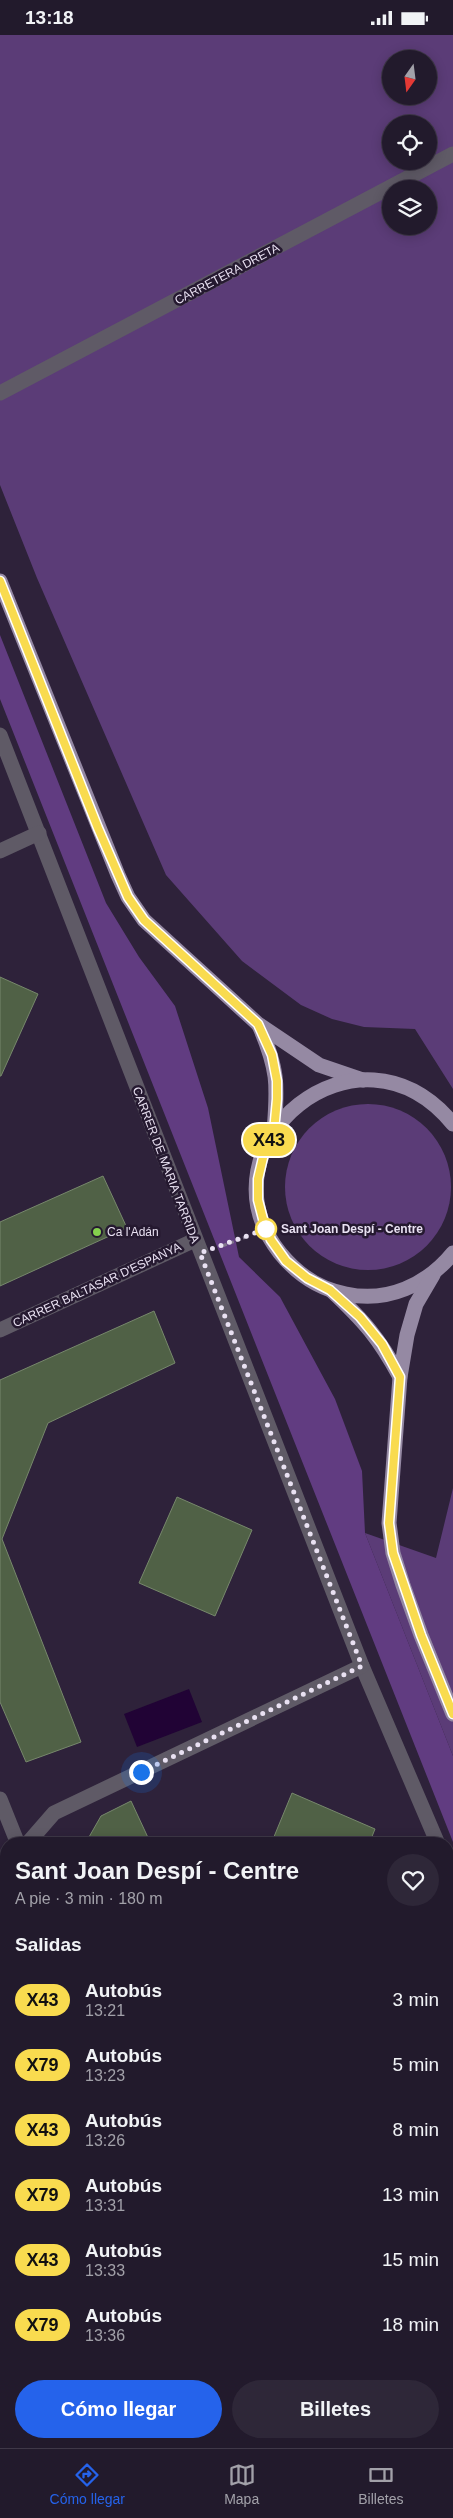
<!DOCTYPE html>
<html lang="es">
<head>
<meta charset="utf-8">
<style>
  :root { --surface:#221a2c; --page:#2e2738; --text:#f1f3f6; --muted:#a2a1a9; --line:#3f3848; --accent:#2563eb }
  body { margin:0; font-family:Arial,sans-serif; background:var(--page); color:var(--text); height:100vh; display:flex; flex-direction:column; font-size:19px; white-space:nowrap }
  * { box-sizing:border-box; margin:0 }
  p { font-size:16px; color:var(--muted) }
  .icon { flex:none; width:28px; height:28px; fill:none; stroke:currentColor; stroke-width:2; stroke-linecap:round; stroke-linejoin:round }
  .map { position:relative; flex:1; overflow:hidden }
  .drawer { position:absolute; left:0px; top:1802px; width:454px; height:611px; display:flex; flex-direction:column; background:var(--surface); border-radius:20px 20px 0 0; box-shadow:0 2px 12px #0003,0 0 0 1px var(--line) }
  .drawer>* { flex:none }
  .badge { padding:0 10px; border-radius:16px; font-size:18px; line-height:32px }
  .needle { width:32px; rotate:194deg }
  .controls { position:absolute; left:382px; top:15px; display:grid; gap:10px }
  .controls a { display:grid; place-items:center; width:55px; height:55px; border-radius:50%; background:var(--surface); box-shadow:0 2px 12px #0003,0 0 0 1px var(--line); font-size:25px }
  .you { position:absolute; width:25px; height:25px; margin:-12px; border:4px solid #fff; border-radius:50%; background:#1a73e8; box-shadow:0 0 0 8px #1a73e833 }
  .map>.badge { position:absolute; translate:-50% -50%; box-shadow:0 0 0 2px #fff }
  h2 { padding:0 15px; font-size:19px; line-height:45px }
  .round { display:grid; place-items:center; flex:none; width:52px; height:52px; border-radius:26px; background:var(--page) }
  .overview { display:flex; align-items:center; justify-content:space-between; height:85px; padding:0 15px }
  h1 { font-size:24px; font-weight:700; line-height:38px }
  .primary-button { display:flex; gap:10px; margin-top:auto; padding:10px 15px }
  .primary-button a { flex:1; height:58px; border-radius:30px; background:var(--accent); color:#fff; font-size:20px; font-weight:700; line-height:58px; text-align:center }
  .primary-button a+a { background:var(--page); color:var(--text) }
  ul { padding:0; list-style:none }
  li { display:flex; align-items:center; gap:15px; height:65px; padding:0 15px }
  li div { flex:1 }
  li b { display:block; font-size:19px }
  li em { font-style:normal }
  li .badge { min-width:55px; font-weight:700; text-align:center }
  .status { display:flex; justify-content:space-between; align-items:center; height:35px; padding:0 25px; background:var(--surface); direction:ltr }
  .status svg { height:14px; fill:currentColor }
  .tabs { display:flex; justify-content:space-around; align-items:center; height:70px; border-top:1px solid var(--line); background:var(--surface); font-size:14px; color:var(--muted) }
  .tabs a { display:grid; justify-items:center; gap:2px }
  .tabs .selected { color:var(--accent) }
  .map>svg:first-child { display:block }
</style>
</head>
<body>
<div class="status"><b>13:18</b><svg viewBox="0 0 49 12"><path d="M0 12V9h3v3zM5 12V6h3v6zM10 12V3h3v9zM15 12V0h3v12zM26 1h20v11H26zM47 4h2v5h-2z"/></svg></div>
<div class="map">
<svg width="453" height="2413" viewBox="0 0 453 2413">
  <rect width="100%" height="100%" fill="#2e223a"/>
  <g fill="#5b3c77" fill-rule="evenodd">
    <path d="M0 0H453V1054L415 994 364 992 332 984 301 970 242 926 166 840 37 543 0 450ZM391 24H429V61H391ZM391 89H429V126H391ZM391 154H429V191H391Z"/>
    <circle cx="368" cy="1152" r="83"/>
    <path d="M453 1453V1721L365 1498 436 1523Z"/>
  </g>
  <path fill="#613c81" d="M0 600 106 868 139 922 175 971 208 1073 239 1222 280 1262 335 1364 362 1436 365 1498 453 1721V1807L0 664Z"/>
  <path fill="#210335" d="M189 1654 202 1687 137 1712 124 1679Z"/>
  <g fill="#506146" stroke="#77886c">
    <path d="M0 942 38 959 1 1041H0Z"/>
    <path d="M103 1141 127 1193 0 1251V1187Z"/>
    <path d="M154 1276 175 1328 48 1388 2 1504 81 1707 26 1727 0 1667V1345Z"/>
    <path d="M177 1462 252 1495 215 1581 139 1548Z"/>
    <path d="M292 1758 375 1794 369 1809H271Z"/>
    <path d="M131 1766 151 1809H85L101 1781Z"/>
    <path d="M0 2054 6 2070V2215L0 2200Z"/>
    <path d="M453 2161V2275L448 2262V2163Z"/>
    <path d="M4 2321 6 2326V2369L0 2371V2322Z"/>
    <path d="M84 2408H154L156 2413H86Z"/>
    <path d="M300 2408H362L364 2413H302Z"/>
  </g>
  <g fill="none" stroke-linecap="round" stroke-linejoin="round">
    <g stroke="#81778c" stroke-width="3" stroke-dasharray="5 2.5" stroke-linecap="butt">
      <path d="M222 1211 249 1201"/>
      <path d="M0 1891 6 1907"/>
    </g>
    <g stroke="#5f5a66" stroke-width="15">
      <path d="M0 358 453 119"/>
      <path d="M0 700 362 1631 438 1809"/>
      <path d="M0 816 39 798"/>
      <path d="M0 1295 195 1205"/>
      <path d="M0 1764 18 1809"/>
      <path d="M27 1809 54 1778 362 1631"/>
      <path d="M0 1828 6 1824"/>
      <path d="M448 1832 453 1845"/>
      <path d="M0 1844 6 1860"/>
      <path d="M0 1958 6 1973"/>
      <path d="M448 2114 453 2112"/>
      <path d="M0 2249 6 2247"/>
      <path d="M186 2408 188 2413"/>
      <path d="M225 2408 228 2413"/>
      <path d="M261 2408 263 2413"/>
    </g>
    <g stroke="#9589a3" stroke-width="15">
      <path d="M0 546 118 840 128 862 144 885 258 989 319 1030 363 1045"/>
      <path d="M259 990C278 1034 278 1049 274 1096"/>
      <path d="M453 1089C358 973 195 1110 280 1218 297 1239 319 1254 346 1259 387 1268 427 1250 453 1218"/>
      <path d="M433 1240 416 1269 407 1300 400 1342 389 1488 393 1518 403 1550 421 1600 453 1679"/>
      <path d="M332 1256C364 1286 379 1303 400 1342"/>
    </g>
  </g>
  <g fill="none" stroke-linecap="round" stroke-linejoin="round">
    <g stroke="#fff" stroke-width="11">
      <path id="line" d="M0 546 98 793 128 862 144 885 258 989 272 1020 277 1046V1064L274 1096 265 1114 258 1144V1165L263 1184 271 1205 286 1226 307 1243 330 1255 360 1282 382 1309 400 1342 389 1488 393 1518 421 1600 453 1679"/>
    </g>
    <use href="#line" stroke="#f9db4f" stroke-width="8"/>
    <path stroke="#e9e1f2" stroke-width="5" stroke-dasharray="0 9" d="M141 1737 362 1631 200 1218 266 1194"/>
  </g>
  <circle fill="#fff" stroke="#f9db4f" stroke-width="2.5" cx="266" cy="1194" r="10"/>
  <circle fill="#84cf4d" stroke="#251930" stroke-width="2" cx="97" cy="1197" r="5"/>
  <g text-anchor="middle" stroke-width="5" stroke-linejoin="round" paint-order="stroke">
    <g font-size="12" fill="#e9e1f2" stroke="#251930">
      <text transform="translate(227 239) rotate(-28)" y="4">CARRETERA DRETA</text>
      <text transform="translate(166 1130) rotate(69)" y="4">CARRER DE MARIA TARRIDA</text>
      <text transform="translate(97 1250) rotate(-25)" y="4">CARRER BALTASAR D'ESPANYA</text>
    </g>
    <g font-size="12" font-weight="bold" fill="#e9e1f2" stroke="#251930" text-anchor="start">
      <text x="281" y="1198">Sant Joan Despí - Centre</text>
    </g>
    <g font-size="12" fill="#e9e1f2" stroke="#251930" text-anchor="start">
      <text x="107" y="1201">Ca l'Adán</text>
    </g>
  </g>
</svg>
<div class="controls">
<a><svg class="needle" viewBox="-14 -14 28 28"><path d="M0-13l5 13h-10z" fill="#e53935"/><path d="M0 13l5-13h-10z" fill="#a2a1a9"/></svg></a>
<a><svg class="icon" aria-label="locate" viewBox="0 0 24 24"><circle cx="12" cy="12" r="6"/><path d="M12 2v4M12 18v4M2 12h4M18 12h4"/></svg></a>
<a><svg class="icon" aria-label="layers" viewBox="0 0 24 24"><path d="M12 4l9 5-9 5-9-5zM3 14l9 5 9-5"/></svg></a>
</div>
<div class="you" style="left:141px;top:1737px"></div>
<b class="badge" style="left:269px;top:1105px;background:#f9db4f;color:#111">X43</b>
<section class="drawer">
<div class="overview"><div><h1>Sant Joan Despí - Centre</h1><p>A pie · 3 min · 180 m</p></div><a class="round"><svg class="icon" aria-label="heart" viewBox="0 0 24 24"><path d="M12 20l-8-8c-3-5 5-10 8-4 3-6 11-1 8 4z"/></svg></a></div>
<h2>Salidas</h2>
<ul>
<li><span class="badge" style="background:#f9db4f;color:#111">X43</span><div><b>Autobús</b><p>13:21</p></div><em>3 min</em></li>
<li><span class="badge" style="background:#f9db4f;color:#111">X79</span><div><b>Autobús</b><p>13:23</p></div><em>5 min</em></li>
<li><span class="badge" style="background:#f9db4f;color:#111">X43</span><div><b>Autobús</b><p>13:26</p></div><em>8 min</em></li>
<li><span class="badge" style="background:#f9db4f;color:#111">X79</span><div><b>Autobús</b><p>13:31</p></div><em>13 min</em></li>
<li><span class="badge" style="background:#f9db4f;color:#111">X43</span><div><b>Autobús</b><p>13:33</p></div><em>15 min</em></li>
<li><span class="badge" style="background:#f9db4f;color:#111">X79</span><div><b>Autobús</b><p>13:36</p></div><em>18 min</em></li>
</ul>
<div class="primary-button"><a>Cómo llegar</a><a>Billetes</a></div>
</section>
</div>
<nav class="tabs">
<a class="selected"><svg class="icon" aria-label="directions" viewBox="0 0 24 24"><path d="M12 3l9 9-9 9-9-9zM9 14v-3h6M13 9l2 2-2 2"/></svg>Cómo llegar</a>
<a><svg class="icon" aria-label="map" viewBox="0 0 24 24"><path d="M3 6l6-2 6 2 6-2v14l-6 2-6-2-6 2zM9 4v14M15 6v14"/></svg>Mapa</a>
<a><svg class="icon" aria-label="tickets" viewBox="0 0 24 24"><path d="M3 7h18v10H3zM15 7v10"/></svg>Billetes</a>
</nav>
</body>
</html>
